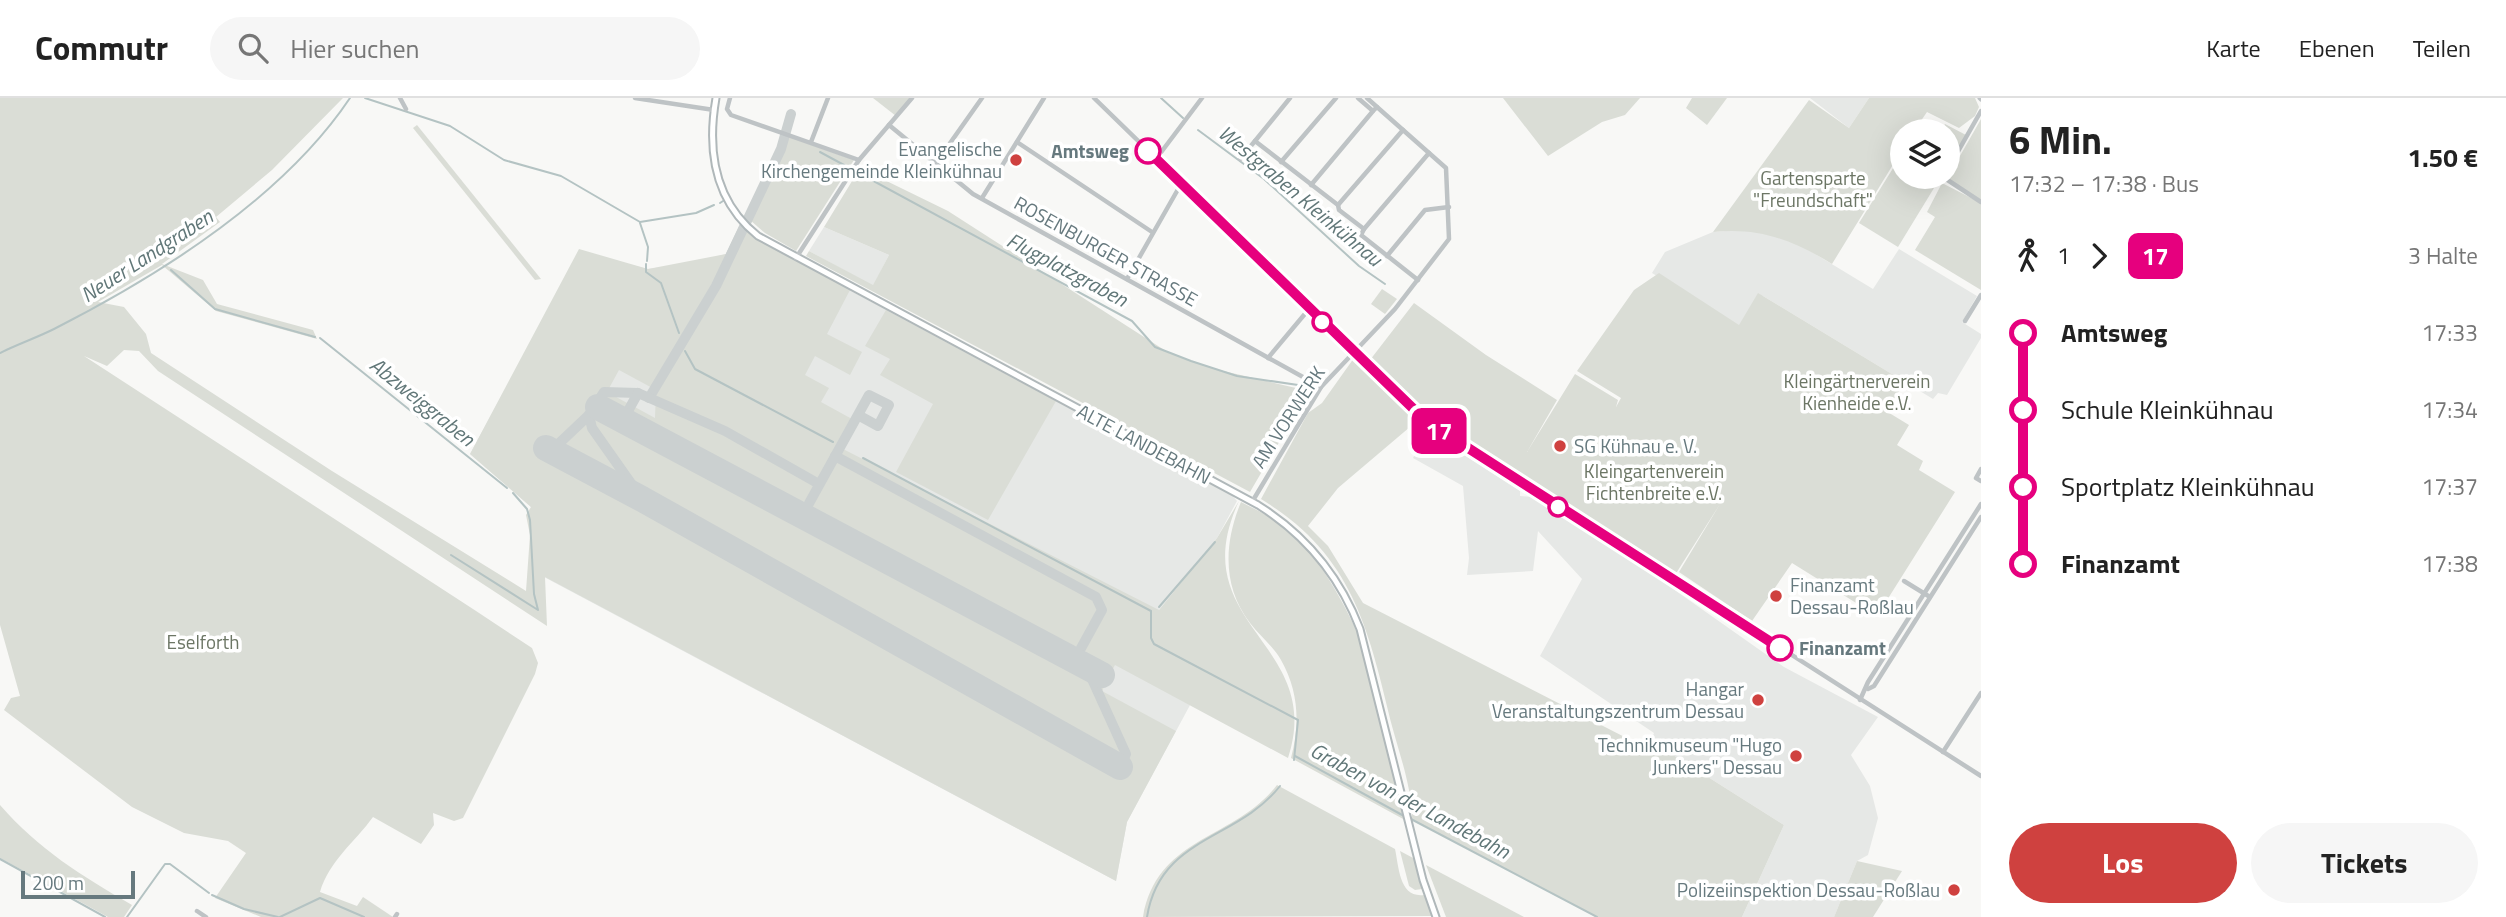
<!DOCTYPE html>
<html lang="de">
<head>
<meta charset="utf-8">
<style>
  :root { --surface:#fff; --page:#f6f6f6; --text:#222; --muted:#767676; --line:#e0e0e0; --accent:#cf413f }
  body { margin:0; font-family:"Titillium Web",sans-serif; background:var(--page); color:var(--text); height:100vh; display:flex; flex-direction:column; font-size:26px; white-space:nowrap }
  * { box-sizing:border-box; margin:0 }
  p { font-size:23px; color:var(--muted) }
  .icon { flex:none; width:38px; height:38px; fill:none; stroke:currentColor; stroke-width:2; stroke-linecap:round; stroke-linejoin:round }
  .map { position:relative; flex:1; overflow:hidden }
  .side { display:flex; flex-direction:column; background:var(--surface); width:525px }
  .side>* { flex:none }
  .badge { padding:0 14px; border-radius:10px; font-size:24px; line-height:46px }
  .fabs { position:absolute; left:1890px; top:21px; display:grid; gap:14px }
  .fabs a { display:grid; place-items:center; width:70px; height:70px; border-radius:50%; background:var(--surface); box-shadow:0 7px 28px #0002; font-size:35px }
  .scale { position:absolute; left:21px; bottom:18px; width:114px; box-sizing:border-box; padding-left:7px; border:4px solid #66797e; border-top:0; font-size:19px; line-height:24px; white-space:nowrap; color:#66797e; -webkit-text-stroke:5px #fff; paint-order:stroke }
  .map>.badge { position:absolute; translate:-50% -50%; box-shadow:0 0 0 4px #fff }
  .legs { display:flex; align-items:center; gap:10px; height:77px; padding:0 28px; font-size:23px }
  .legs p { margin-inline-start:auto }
  .head { display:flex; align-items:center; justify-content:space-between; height:119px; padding:0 28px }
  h1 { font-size:38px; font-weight:700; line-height:52px }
  .button { display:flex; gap:14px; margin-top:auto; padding:14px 28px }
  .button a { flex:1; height:80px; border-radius:42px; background:var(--accent); color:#fff; font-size:28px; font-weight:700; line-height:80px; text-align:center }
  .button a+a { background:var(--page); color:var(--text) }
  ul { padding:0 28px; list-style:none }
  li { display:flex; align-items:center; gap:24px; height:77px; font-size:26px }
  li i { display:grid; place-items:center; width:10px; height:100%; margin:0 9px; background:currentColor }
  li i::after { content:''; width:18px; height:18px; margin:-9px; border:5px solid; border-radius:50%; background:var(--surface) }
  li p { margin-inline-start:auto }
  li:first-child i { background:linear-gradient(#0000 50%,currentColor 0) }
  li:last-child i { background:linear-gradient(currentColor 50%,#0000 0) }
  header { display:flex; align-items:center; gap:42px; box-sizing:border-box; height:98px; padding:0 35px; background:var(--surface); border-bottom:2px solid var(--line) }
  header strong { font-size:33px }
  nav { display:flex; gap:38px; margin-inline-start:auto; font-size:24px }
  .search { width:490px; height:63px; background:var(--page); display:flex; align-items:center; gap:18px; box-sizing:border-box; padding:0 24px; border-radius:38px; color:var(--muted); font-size:26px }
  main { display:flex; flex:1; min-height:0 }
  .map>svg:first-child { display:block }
</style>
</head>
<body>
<header>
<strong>Commutr</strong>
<div class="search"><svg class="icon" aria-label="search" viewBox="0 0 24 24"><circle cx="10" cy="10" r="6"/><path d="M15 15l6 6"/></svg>Hier suchen</div>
<nav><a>Karte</a><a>Ebenen</a><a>Teilen</a></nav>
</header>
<main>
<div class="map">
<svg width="1981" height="819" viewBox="0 0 1981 819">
  <rect width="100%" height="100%" fill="#f8f8f6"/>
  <g fill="#e6e8e6">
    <path d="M1810 0H1869L1849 30Z"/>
    <path d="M740 126 770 150 1228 393 1237 403 1217 440 1159 512 1156 541 1210 570 1127 724 1116 783 544 479 531 409 470 356 580 154 648 171 691 165 726 156Z"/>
    <path d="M824 129 889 157 873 188 809 153Z"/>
    <path d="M1737 132 1764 134 1802 148 1873 191 1899 151 1977 198 1962 224 1981 236V240L1947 297 1938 295 1933 301 1763 198 1743 231 1652 175 1665 154 1713 134Z"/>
    <path d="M1417 323 1436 339 1520 393V398L1532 399 1652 476 1784 569 1878 619 1851 657 1870 688 1878 720 1868 757 1857 763 1834 819H1742L1784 727 1651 643 1654 635 1540 558 1582 481 1538 433 1533 473 1467 477 1469 460 1463 388 1413 360 1424 339 1412 332Z"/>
  </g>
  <g fill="#daddd6">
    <path d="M0 0H343L272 72 216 119 220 124 162 166 203 182 217 206 313 232 317 241 216 213 162 167 98 204 124 209 146 236 151 255 332 373 526 493 530 437 526 417 531 409 470 356 579 151 648 171 726 156 739 129 850 192 827 236 862 254 850 277 815 258 805 277 829 290 821 304 852 321 807 403 796 406 630 318 633 308 655 320 656 292 619 272 607 294 629 306 626 312 622 314 601 302 594 315 1091 579 1105 587 1102 593 1176 633 1127 724 1116 783 545 479 547 528 158 273 139 253 124 252 107 268 84 258 473 511 532 550 538 565 535 576 463 720 454 723 433 715 434 727 421 746 373 719C355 744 329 763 320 794L357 808 363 799 393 819H261L215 800 246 755 228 743 184 735 132 709 4 612 11 600 20 598 0 527Z"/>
    <path d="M873 0H911L896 18Z"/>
    <path d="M1503 0H1640L1625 17 1602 24 1548 58Z"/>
    <path d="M1692 0H1727L1707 27 1686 10Z"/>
    <path d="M1869 0H1975L1979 9 1975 18 1959 30 1927 14 1914 33H1902V52L1832 166C1793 142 1759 129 1713 134L1809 2 1849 30Z"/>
    <path d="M1981 21V102L1948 82V79Z"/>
    <path d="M1945 26 1966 37 1948 67V33H1941Z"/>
    <path d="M417 27 541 181 535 182 413 30Z"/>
    <path d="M789 39 854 62 796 153 765 135 750 122Z"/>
    <path d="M1895 67 1902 71V79H1916L1934 90 1898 149 1859 125Z"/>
    <path d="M860 70 948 113 1169 255 1219 272 1309 293 1250 394 806 158 809 153 873 187 889 157 824 129Z"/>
    <path d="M1942 85 1981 105V192L1915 152 1935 119 1927 114Z"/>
    <path d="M1659 175 1739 227 1758 195 1905 284 1886 313 1909 327 1897 347 1923 363 1919 372 1955 394 1877 518 1792 465 1752 523 1679 474 1720 406 1675 477 1429 318 1370 262 1414 205 1486 257 1557 302 1527 354 1575 276 1618 302 1616 309 1621 300 1577 273 1634 192Z"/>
    <path d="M1382 191 1397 201 1385 216 1371 206Z"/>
    <path d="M886 212 1056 303 988 422 896 374 933 306 880 277 890 261 865 248Z"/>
    <path d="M1354 260 1417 323 1338 390 1308 428 1328 448 1363 505 1646 650 1651 643 1784 727 1742 819H1597L1412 721C1412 690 1400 658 1392 628 1368 530 1353 457 1261 401L1308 315 1322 305Z"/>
    <path d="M843 351 1159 512 1217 440 1239 403C1181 527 1326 544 1288 660L1115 567 1111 574 1087 561 1085 552 1078 548 1067 551 814 416 812 406Z"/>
    <path d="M1241 404C1261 414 1284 425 1300 442 1323 467 1347 510 1360 541L1405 722 1291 660C1300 626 1299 594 1281 562 1273 548 1260 538 1250 525 1222 488 1224 445 1241 404Z"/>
    <path d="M1277 687 1395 751C1399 769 1399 800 1424 797L1432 818 1143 819C1157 738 1235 742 1277 687Z"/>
    <path d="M0 707C38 751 82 778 132 807L124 819H108L0 760Z"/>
    <path d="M1400 753 1415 761 1422 791 1415 792 1409 788Z"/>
    <path d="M1857 763 1902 773 1873 819H1834Z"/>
    <path d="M1426 767 1524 819H1446Z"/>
  </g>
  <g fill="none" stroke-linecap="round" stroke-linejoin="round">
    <g stroke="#b4c3c3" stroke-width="2">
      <path d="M365 0 450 28 504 62 561 78 640 124 696 115 714 107"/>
      <path d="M1161 0 1183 20"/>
      <path d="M1198 32 1264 81 1359 168 1385 186"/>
      <path d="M820 54 1132 223 1155 249 1191 263 1237 278 1298 287 1306 291"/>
      <path d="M720 105 723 103"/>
      <path d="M640 125 648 149 647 163"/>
      <path d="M646 166V174L661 185 679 235"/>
      <path d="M171 172 215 211 315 239"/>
      <path d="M320 240 507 390"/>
      <path d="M685 253 695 271 833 344"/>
      <path d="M0 255C18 246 36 240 54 231 160 177 283 100 350 0"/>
      <path d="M863 360 1151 513V540L1154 546 1298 622 1294 662"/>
      <path d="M451 457 538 512 534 496 530 422 527 411 513 395"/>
      <path d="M1159 509 1215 444"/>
      <path d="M1295 658 1404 718"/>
      <path d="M1409 720 1597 819"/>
      <path d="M0 761 105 819"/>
      <path d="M212 797 244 811 278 819"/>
      <path d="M127 819 165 766H170L209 795"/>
      <path d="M280 819 320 800 364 819"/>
      <path d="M1147 819C1160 738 1237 743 1280 688"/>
    </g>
    <g stroke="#cbd0d0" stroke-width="10">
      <path d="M638 295 604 294 589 317 592 330 642 401"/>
      <path d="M649 300 716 188 781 51 791 16"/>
      <path d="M623 322 638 295 725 333 819 386"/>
      <path d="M551 353 589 317"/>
      <path d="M835 358 1096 499 1102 512 1074 563"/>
      <path d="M802 418 869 297 889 307 878 328 858 317"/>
      <path d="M1094 573 1091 579 1126 656 1120 669"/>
    </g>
    <g stroke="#cbd0d0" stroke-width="26">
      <path d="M598 309 1102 577"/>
      <path d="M546 350 642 401 1120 669"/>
    </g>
    <g stroke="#b0b8ba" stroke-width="9">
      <path id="secondary" d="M716 0C707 52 714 103 758 138L1258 407C1306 437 1340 479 1360 531L1423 782 1436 819"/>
    </g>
    <g stroke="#bec3c5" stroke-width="4.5">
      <path d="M400 0 406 11"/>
      <path d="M635 0 714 12"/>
      <path d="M730 0 727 11 731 17 859 62"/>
      <path d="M1094 0 1426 323 1981 678"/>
      <path d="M1290 0 1255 43 1338 107 1339 112 1364 131 1361 137 1418 182"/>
      <path d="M1367 0 1377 9"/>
      <path d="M889 27 973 96 1321 289"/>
      <path d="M811 44 828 0"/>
      <path d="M1017 44 1152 134"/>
      <path d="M1156 61 1202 0"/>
      <path d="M1240 61 1255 43"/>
      <path d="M1281 64 1336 0"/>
      <path d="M936 65 982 0"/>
      <path d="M1948 71 1981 13"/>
      <path d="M1943 79 1981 104"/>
      <path d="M1311 87 1373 13"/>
      <path d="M982 100 1044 0"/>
      <path d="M1338 107 1403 32"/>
      <path d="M1364 131 1429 55"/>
      <path d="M1387 158 1425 112 1449 109"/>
      <path d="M796 160 859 62 912 0"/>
      <path d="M1127 181 1181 86"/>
      <path d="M1965 223 1981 197"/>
      <path d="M1268 260 1309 211"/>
      <path d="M1981 371 1976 380 1981 383"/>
      <path d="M1252 404 1321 289 1395 211 1449 141 1446 70 1377 9 1373 13 1358 0"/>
      <path d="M1904 483 1930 499"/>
      <path d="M1868 591 1874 588 1981 419"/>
      <path d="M1860 602 1868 584 1981 406"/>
      <path d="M1943 654 1981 595"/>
      <path d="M197 813 206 819"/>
      <path d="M395 819 397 816"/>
    </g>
    <path stroke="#bec3c5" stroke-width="5" d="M1980 0 1981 1"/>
    <use href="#secondary" stroke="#fff" stroke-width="5"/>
  </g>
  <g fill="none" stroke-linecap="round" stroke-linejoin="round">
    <g stroke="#fff" stroke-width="16">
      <path id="line-1" d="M1148 53 1426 323 1780 550"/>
    </g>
    <use href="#line-1" stroke="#e6007e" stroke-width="10"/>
  </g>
  <g fill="#fff" stroke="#e6007e" stroke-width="3.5">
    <circle cx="1148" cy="53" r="12"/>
    <circle cx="1322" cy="224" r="9"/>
    <circle cx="1558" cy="409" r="9"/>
    <circle cx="1780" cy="550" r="12"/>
  </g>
  <g fill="#cf413f" stroke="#fff" stroke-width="2.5">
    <circle cx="1016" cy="62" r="7"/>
    <circle cx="1560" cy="348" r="7"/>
    <circle cx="1776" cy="498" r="7"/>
    <circle cx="1758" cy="602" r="7"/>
    <circle cx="1796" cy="658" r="7"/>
    <circle cx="1954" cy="792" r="7"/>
  </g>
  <g text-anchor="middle" stroke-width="7" stroke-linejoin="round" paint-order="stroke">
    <g font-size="19" fill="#66797e" stroke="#fff" text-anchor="end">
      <text x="1002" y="58">Evangelische<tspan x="1002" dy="22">Kirchengemeinde Kleinkühnau</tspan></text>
      <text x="1574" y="355" text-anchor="start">SG Kühnau e. V.</text>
      <text x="1790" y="494" text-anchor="start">Finanzamt<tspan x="1790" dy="22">Dessau-Roßlau</tspan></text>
      <text x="1744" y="598">Hangar<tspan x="1744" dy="22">Veranstaltungszentrum Dessau</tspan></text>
      <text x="1782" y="654">Technikmuseum "Hugo<tspan x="1782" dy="22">Junkers" Dessau</tspan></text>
      <text x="1940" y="799">Polizeiinspektion Dessau-Roßlau</text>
    </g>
    <g font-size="19" font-weight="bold" fill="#66797e" stroke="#fff" text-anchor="end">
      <text x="1129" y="60">Amtsweg</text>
      <text x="1799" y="557" text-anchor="start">Finanzamt</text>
    </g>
    <g font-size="19" fill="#6c7665" stroke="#fff">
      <text x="1813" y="87">Gartensparte<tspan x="1813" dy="22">"Freundschaft"</tspan></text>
      <text x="1857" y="290">Kleingärtnerverein<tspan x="1857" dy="22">Kienheide e.V.</tspan></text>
      <text x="1654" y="380">Kleingartenverein<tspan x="1654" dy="22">Fichtenbreite e.V.</tspan></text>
      <text x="203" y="551">Eselforth</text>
    </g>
    <g font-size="19" fill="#66797e" stroke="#fff">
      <text transform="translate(1106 153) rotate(29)" y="7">ROSENBURGER STRASSE</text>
      <text transform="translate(1288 319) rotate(-57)" y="7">AM VORWERK</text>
      <text transform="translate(1144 346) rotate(28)" y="7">ALTE LANDEBAHN</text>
    </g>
    <g font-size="21" font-style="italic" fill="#617778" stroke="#fff">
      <text transform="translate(1300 98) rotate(40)" y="7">Westgraben Kleinkühnau</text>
      <text transform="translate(147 158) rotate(-33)" y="7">Neuer Landgraben</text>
      <text transform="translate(1067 172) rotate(28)" y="7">Flugplatzgraben</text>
      <text transform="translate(422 304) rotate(39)" y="7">Abzweiggraben</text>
      <text transform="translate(1410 703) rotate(28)" y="7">Graben von der Landebahn</text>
    </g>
  </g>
</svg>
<div class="fabs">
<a><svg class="icon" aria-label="layers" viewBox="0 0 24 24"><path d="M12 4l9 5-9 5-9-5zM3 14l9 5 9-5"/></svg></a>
</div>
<div class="scale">200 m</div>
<b class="badge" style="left:1439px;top:333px;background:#e6007e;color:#fff">17</b>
</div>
<section class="side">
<div class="head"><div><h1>6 Min.</h1><p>17:32 – 17:38 · Bus</p></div><b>1.50 €</b></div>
<div class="legs"><svg class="icon" aria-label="walk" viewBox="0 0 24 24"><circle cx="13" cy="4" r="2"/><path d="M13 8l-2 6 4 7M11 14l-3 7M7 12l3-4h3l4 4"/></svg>1<svg class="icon" aria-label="forward" viewBox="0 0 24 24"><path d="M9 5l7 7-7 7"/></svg><b class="badge" style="background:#e6007e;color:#fff">17</b><p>3 Halte</p></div>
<ul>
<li><i style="color:#e6007e"></i><b>Amtsweg</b><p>17:33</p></li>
<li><i style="color:#e6007e"></i><span>Schule Kleinkühnau</span><p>17:34</p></li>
<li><i style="color:#e6007e"></i><span>Sportplatz Kleinkühnau</span><p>17:37</p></li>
<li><i style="color:#e6007e"></i><b>Finanzamt</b><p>17:38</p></li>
</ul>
<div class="button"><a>Los</a><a>Tickets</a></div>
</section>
</main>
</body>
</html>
